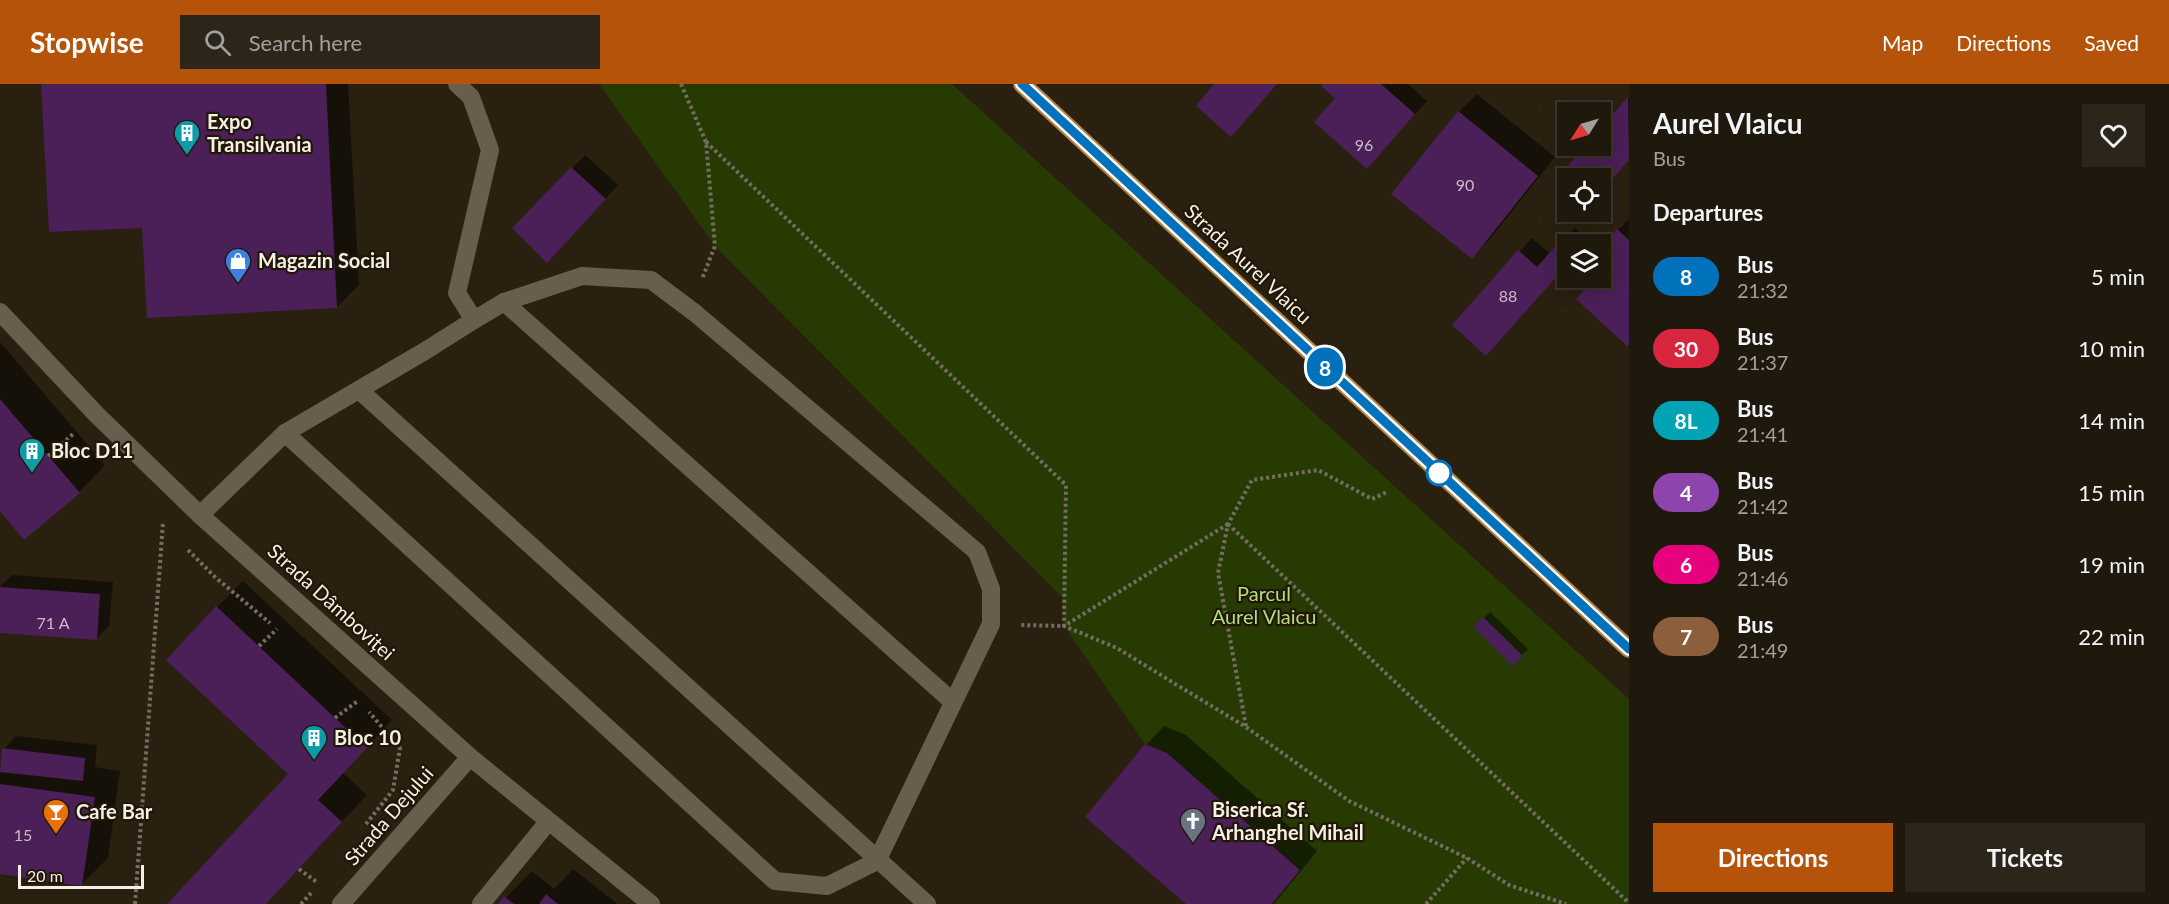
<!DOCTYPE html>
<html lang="en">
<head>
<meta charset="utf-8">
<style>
  :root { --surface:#1f180c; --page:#2c251a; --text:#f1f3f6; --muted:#a1a09d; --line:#3c372d; --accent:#b45309 }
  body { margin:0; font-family:Lato,sans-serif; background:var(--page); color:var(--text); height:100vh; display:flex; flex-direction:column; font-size:22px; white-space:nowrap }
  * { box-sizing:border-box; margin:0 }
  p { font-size:20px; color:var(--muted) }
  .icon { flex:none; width:33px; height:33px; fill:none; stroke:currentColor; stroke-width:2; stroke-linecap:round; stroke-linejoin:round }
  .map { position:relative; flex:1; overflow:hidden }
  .sheet { display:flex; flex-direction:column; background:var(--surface); width:540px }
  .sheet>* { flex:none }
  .badge { padding:0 12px; border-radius:20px; font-size:21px; line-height:39px }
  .needle { width:39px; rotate:233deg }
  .buttons { position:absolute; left:1557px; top:18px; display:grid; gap:12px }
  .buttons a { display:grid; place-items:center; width:54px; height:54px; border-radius:0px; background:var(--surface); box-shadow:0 3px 15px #0003,0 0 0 2px var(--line); font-size:30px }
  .scale { position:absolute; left:18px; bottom:15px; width:126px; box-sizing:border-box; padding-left:6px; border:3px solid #f6efe5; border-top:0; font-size:16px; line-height:21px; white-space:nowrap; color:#f6efe5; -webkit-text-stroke:4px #201707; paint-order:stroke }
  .map>.badge { position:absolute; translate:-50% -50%; box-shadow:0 0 0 3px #fff }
  h2 { padding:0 24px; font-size:22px; line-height:54px }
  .round { display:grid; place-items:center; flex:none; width:63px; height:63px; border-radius:0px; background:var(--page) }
  .summary { display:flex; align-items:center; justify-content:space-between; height:102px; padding:0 24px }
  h1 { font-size:28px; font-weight:700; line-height:45px }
  .cta { display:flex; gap:12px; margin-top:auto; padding:12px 24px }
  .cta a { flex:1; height:69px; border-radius:0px; background:var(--accent); color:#fff; font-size:24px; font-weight:700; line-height:69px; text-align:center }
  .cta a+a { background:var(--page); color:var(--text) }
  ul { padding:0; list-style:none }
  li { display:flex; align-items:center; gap:18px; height:72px; padding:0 24px }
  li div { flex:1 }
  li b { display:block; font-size:22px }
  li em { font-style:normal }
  li .badge { min-width:66px; font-weight:700; text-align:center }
  header { display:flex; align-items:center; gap:36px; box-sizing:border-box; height:84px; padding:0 30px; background:var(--accent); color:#fff }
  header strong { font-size:28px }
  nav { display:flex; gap:33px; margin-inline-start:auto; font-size:21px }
  .search { width:420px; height:54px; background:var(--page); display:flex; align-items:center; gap:15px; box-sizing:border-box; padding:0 21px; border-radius:0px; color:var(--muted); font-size:22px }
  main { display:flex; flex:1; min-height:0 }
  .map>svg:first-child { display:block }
</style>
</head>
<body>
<header>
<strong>Stopwise</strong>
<div class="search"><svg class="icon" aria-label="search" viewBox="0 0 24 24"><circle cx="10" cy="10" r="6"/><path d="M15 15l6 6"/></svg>Search here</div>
<nav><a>Map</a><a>Directions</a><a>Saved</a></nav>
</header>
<main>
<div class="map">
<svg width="1629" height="820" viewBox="0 0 1629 820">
  <rect width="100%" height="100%" fill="#292010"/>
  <path fill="#273a02" d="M599 0H952L1629 615V820H1272L1300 785 1167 669 1145 660 1064 542 1062 513 715 162Z"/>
  <g fill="#0007">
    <path d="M43 0H348L359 201 337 223 144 142Z"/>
    <path d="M1325 0H1408L1427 17 1367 83 1337 14Z"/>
    <path d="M1477 10 1555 73 1490 155 1472 173 1393 110 1459 28Z"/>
    <path d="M1629 13V76L1600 108V94H1574L1565 87 1587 62H1600V46Z"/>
    <path d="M585 71 618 101 560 164 514 144Z"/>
    <path d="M1629 135V258L1578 215 1597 194H1600V165Z"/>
    <path d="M1575 144 1588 156 1584 160H1568V179L1454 241 1532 154 1550 170Z"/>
    <path d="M0 258 105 381 79 408 0 425Z"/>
    <path d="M12 491 113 498 109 542 96 555 0 548V503Z"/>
    <path d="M243 497 392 636 343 689 367 711 265 820H169L290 690 217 523Z"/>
    <path d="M1490 528 1528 565 1513 580 1475 543Z"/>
    <path d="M1164 642 1186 651 1317 767 1274 820H1188L1146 661Z"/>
    <path d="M16 652 97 661 95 683 120 687 108 774 82 800 0 788V687L4 665Z"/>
    <path d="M573 785 618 820H500L532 787 554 805Z"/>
  </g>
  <g fill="#4b1f57">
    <path d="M41 0H326L337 224 147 234 142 144 49 148Z"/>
    <path d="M1214 0H1277L1231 53 1196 22Z"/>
    <path d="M1322 0H1381L1415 30 1367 85 1314 38 1335 14 1321 2Z"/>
    <path d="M1628 13 1629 76 1600 109V94H1571L1563 87 1585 62H1600V44Z"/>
    <path d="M1458 27 1538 92 1472 175 1391 110Z"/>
    <path d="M571 83 606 115 547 179 512 144Z"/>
    <path d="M1617 145 1629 156V260L1627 262 1576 215 1596 194H1600V162Z"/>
    <path d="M1561 156 1568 162V180L1486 272 1452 241 1518 166 1537 183Z"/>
    <path d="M0 315 80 409 24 456 0 427Z"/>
    <path d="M0 503 100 510 97 556 0 549Z"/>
    <path d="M216 522 367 664 318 716 342 738 266 820H167L288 690 166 576Z"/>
    <path d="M1483 533 1523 572 1513 582 1473 543Z"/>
    <path d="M1145 660 1167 669 1300 786 1272 820H1186L1085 733Z"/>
    <path d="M2 664 85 674 83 697 0 688Z"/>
    <path d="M0 700 95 713 82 802 0 790Z"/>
    <path d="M546 810 558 820H539Z"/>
    <path d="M504 812 514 820H498Z"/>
  </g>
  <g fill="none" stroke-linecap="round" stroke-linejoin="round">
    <g stroke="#756d5f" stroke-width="4" stroke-dasharray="3 3" stroke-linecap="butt">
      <path d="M681 0 706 58 715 162 702 195"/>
      <path d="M706 58 1066 401 1064 542 1021 541"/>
      <path d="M48 372 73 350"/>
      <path d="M1228 440 1064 542 1117 564 1177 601 1246 643 1349 717 1467 774 1509 801 1566 820"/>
      <path d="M1228 440 1629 819"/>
      <path d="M188 466 215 493 270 539"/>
      <path d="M259 562 277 545"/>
      <path d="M335 634 359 616"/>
      <path d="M1246 642 1218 489 1228 440 1252 396 1318 386 1372 415 1387 408"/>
      <path d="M366 740 393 706 400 664 369 628"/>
      <path d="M299 785 318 799"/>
      <path d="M135 820 163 438"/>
      <path d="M301 820 311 809"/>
      <path d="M1426 820 1467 774"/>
    </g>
    <g stroke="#695e4d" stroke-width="18">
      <path d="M504 218 953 618"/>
      <path d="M359 306 927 820"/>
      <path d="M285 349 775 797 827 802 877 777 991 540V505L977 468 695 229 651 196 582 192 504 218 474 236"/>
      <path d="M200 431 285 349 425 267 474 236 457 209 490 66 471 13 457 0"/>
      <path d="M481 820 548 738"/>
    </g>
    <path stroke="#695e4d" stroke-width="18" d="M341 820 470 673"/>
    <path stroke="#695e4d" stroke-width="18" d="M0 228 97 331 200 431 470 673 651 820"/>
    <path stroke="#b28142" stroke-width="18" d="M1022 0 1629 565"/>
  </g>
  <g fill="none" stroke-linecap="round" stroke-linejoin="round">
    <g stroke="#fff" stroke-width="14">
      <path id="line" d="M1022 0 1629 565"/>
    </g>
    <use href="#line" stroke="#0072bc" stroke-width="9"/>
  </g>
  <defs>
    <g id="building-pin" transform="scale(1.35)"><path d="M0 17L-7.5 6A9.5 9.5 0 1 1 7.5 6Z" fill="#0f9aa8" stroke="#201707"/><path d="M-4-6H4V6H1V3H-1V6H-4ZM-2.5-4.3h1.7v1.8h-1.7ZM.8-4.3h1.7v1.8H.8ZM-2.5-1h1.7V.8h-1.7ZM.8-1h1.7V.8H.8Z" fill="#fff"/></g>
    <g id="shop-pin" transform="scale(1.35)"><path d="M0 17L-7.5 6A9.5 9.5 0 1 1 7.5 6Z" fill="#3f7fe0" stroke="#201707"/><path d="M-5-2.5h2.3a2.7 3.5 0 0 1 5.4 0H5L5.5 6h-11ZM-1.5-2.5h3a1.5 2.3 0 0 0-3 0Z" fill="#fff"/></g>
    <g id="bar-pin" transform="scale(1.35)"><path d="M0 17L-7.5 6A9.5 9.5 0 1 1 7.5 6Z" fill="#e8710a" stroke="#201707"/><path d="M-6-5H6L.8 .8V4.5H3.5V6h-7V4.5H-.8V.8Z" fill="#fff"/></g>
    <g id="church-pin" transform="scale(1.35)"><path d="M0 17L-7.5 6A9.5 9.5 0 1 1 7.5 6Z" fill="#6b7280" stroke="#201707"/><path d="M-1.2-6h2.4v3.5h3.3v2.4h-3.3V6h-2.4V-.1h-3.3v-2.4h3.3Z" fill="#fff"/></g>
  </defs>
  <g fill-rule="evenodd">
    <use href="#building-pin" x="187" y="49"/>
    <use href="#shop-pin" x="238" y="177"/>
    <use href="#building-pin" x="32" y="367"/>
    <use href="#building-pin" x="314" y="654"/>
    <use href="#bar-pin" x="56" y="728"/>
    <use href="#church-pin" x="1193" y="737"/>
  </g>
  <circle fill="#fff" stroke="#0072bc" stroke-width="3" cx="1439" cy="389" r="12"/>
  <g text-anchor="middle" stroke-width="4.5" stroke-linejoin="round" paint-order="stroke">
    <g font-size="16" fill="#cbbbc2">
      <text x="1364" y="67">96</text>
      <text x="1465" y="107">90</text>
      <text x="1508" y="218">88</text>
      <text x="53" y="545">71 A</text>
      <text x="23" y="757">15</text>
    </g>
    <g font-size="20" font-weight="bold" fill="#f6efe5" stroke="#201707" text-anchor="start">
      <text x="207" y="45">Expo<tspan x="207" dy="23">Transilvania</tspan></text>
      <text x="258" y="184">Magazin Social</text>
      <text x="51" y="374">Bloc D11</text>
      <text x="334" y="661">Bloc 10</text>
      <text x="1212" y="733">Biserica Sf.<tspan x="1212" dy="23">Arhanghel Mihail</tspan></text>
      <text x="76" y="735">Cafe Bar</text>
    </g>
    <g font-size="20" fill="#f6efe5" stroke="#201707">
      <text transform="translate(1248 180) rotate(43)" y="7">Strada Aurel Vlaicu</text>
      <text transform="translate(331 518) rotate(42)" y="7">Strada Dâmboviței</text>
      <text transform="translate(389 732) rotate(-49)" y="7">Strada Dejului</text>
    </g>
    <g font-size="20" fill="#b4dc79" stroke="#201707">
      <text x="1264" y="517">Parcul<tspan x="1264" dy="23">Aurel Vlaicu</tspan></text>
    </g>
  </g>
</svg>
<div class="buttons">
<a><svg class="needle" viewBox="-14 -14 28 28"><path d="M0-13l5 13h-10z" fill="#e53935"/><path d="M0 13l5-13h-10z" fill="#a1a09d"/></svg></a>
<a><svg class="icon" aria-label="locate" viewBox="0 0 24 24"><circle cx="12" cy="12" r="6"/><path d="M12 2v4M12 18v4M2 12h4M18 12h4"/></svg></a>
<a><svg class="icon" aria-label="layers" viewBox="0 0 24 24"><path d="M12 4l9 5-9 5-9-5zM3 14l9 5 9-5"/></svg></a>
</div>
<div class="scale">20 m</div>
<b class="badge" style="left:1325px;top:283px;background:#0072bc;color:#fff">8</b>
</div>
<section class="sheet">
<div class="summary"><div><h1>Aurel Vlaicu</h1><p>Bus</p></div><a class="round"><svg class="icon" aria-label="heart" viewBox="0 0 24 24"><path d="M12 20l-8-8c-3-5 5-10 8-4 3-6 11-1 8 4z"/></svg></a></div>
<h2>Departures</h2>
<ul>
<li><span class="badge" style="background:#0072bc;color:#fff">8</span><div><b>Bus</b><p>21:32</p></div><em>5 min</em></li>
<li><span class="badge" style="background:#d7263d;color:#fff">30</span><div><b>Bus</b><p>21:37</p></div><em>10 min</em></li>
<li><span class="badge" style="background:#00a3b4;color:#fff">8L</span><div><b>Bus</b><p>21:41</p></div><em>14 min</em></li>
<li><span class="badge" style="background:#8e44ad;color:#fff">4</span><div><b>Bus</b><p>21:42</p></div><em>15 min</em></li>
<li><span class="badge" style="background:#e6007e;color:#fff">6</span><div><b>Bus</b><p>21:46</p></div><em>19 min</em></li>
<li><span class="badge" style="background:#8b5e3c;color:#fff">7</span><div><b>Bus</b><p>21:49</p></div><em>22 min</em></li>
</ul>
<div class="cta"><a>Directions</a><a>Tickets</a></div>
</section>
</main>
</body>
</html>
